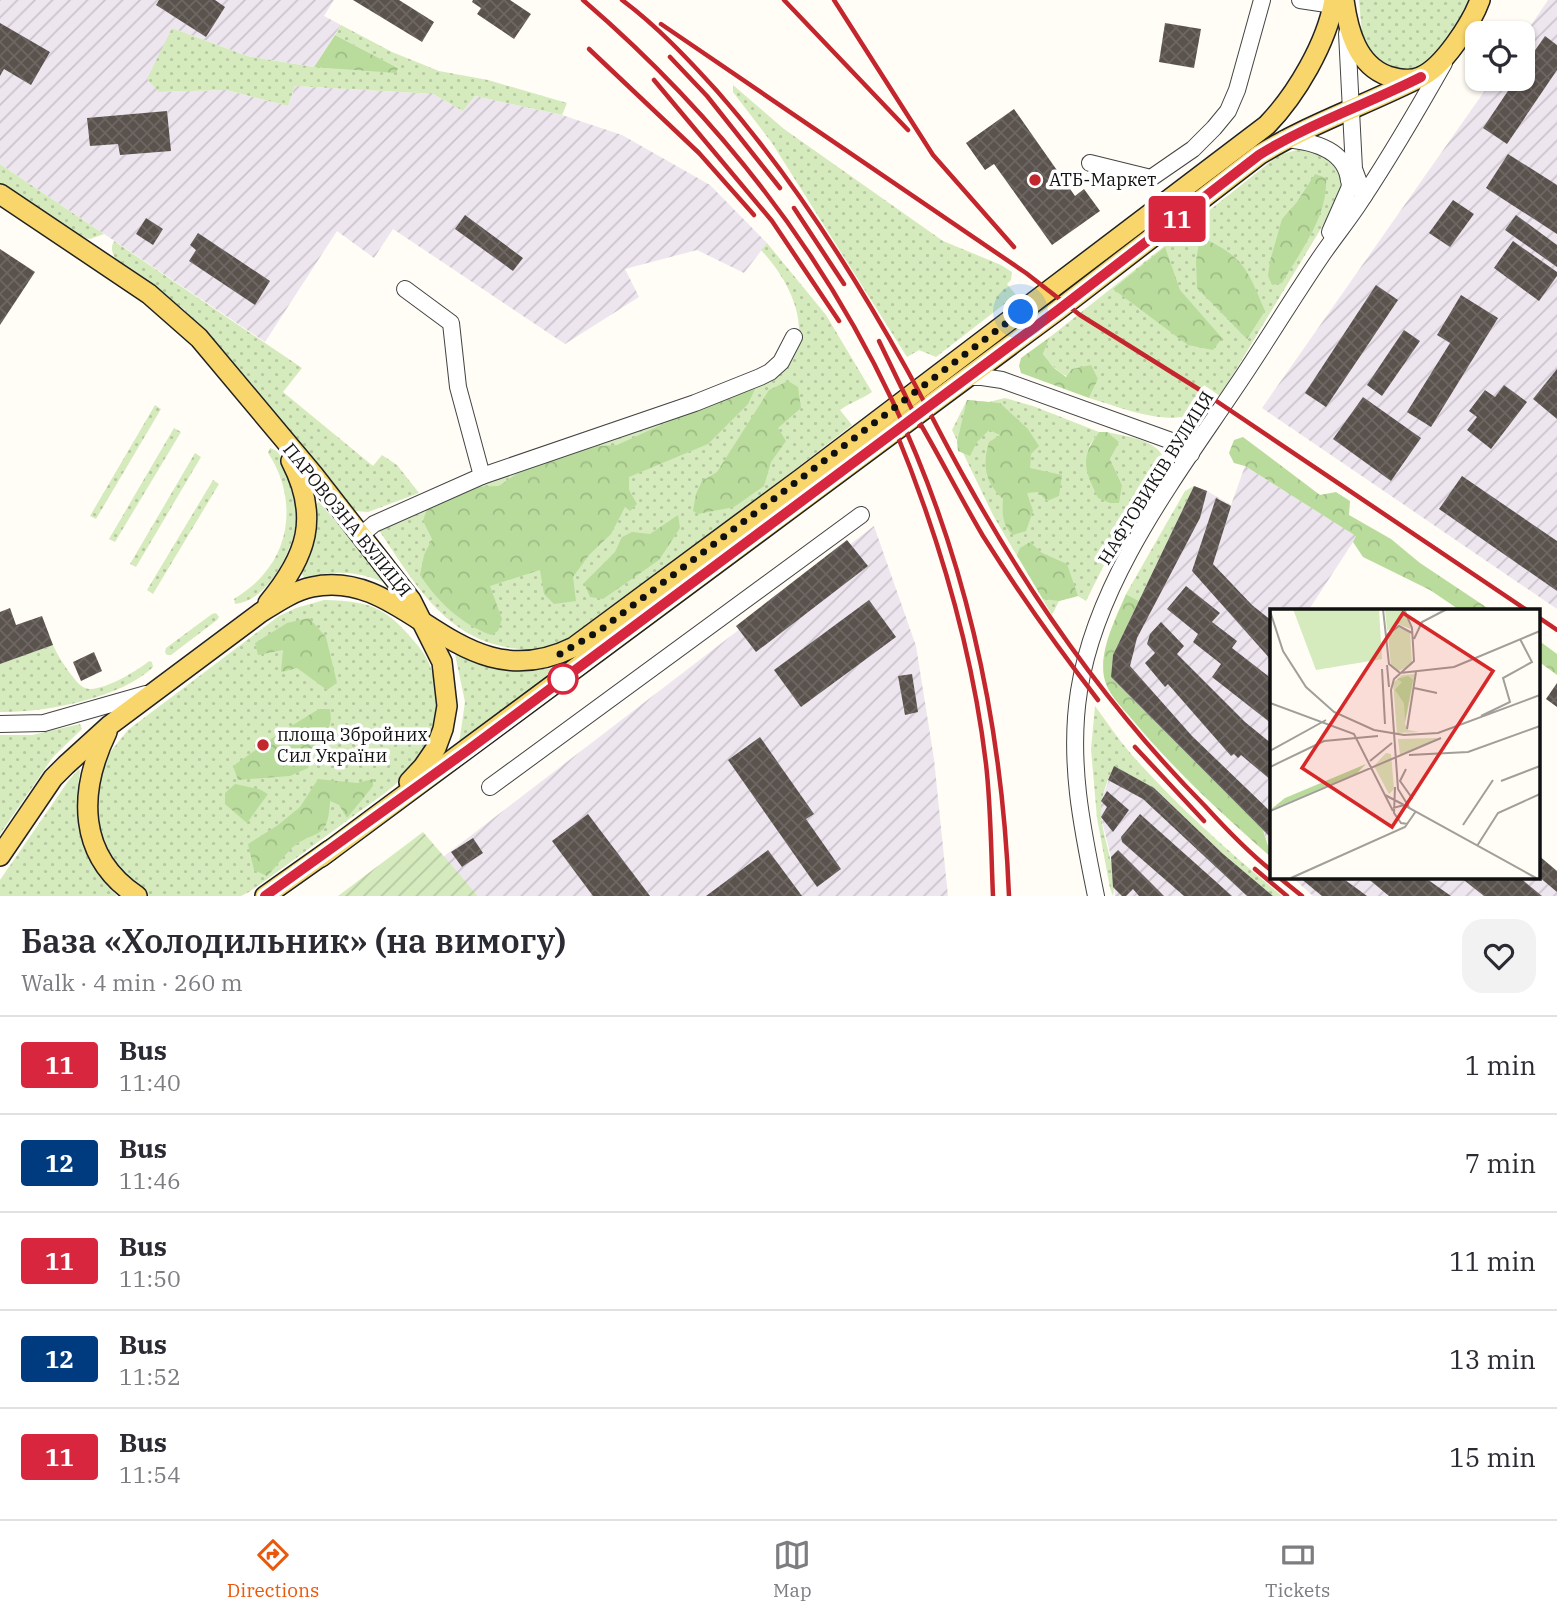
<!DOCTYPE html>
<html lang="en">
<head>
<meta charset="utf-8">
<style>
  :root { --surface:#fff; --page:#f2f2f3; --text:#2b2b33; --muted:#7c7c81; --line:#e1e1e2; --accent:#ea580c }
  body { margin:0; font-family:"IBM Plex Serif",serif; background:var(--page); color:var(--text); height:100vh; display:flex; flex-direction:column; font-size:26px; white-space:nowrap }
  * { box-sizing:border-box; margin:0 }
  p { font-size:23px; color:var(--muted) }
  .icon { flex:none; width:38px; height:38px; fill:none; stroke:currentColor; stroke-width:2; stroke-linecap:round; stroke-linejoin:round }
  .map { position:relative; height:896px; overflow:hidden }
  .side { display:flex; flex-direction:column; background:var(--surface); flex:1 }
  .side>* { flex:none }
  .badge { padding:0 14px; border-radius:5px; font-size:24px; line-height:46px }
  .fabs { position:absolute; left:1465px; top:21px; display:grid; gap:14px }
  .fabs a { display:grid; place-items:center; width:70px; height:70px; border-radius:14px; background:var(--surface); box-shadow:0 2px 5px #0004; font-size:35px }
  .you { position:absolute; width:35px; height:35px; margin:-18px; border:5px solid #fff; border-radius:50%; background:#1a73e8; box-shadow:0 0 0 10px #1a73e833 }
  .map>.badge { position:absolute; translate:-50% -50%; box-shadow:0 0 0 4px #fff }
  .round { display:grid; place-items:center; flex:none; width:74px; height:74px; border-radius:21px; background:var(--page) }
  .overview { display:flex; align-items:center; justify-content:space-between; height:119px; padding:0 21px }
  h1 { font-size:33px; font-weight:600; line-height:52px }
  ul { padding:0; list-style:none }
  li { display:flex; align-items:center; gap:21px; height:98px; padding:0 21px; border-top:2px solid var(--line) }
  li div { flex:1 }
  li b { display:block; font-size:26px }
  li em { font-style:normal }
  li .badge { min-width:77px; font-weight:700; text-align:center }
  .menu { display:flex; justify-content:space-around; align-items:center; height:98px; border-top:2px solid var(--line); background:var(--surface); font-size:19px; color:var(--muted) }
  .menu a { display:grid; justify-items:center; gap:4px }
  .menu .selected { color:var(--accent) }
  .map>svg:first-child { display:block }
</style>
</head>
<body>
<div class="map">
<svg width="1557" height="896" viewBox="0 0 1557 896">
  <defs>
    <pattern id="industrial-furrows" width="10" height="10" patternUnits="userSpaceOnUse" patternTransform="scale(1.75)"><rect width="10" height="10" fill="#eee6ef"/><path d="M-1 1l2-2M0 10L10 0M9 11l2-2" fill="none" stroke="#cbc4cc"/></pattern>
    <pattern id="grass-dots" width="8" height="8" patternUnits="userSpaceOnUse" patternTransform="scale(1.75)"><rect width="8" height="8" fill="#d5ebbd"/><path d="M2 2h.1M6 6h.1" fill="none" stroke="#b6c8a1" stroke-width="1.8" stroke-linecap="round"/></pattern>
    <pattern id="forest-crowns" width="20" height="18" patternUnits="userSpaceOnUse" patternTransform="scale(1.75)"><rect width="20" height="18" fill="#b9dc9c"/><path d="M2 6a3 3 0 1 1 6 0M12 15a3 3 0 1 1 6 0" fill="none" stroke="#9ebc85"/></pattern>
    <pattern id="garden-furrows" width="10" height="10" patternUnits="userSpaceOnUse" patternTransform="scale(1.75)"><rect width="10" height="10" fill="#d5ebbd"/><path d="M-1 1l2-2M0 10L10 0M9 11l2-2" fill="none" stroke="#b6c8a1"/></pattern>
    <pattern id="building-cross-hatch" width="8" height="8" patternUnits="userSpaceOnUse" patternTransform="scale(1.75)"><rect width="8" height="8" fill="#5a524d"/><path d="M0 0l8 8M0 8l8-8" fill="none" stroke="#6d6662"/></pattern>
  </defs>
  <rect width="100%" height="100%" fill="#fffdf5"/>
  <g fill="url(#industrial-furrows)">
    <path d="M0 0H334L324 16 341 25 314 67 247 56 172 28 159 92 226 90 288 106 295 86 433 94 463 111 475 96 562 115 622 135 710 185 767 243 744 273 697 250 625 269 639 297 565 344 393 229 374 258 337 231 265 342 0 164Z"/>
    <path d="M1548 0H1557V609L1262 408 1493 79H1522L1523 37Z"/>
    <path d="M1245 466 1357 536 1308 611H1272V853L1263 830 1111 677 1113 655 1194 486 1207 491 1231 505Z"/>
    <path d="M874 526 916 646 934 759 948 896H478L443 857Z"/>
    <path d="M1114 766 1273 896H1115L1111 857 1101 817V801Z"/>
    <path d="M1538 855 1557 871V896H1313L1292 877H1538Z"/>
  </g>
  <g fill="url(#grass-dots)">
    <path d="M1359 0H1471C1457 23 1440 65 1410 69 1403 71 1395 69 1388 69L1363 45Z"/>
    <path d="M341 25 392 52 439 71 488 80 567 103 562 115 475 96 463 111 433 94 295 86 288 106 226 90 159 92 147 79 172 28 247 56 314 67 398 68 335 35Z"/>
    <path d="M733 85 784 129 943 241 1001 265 1012 272 1011 280 1007 284 1016 295 936 357 919 350 907 357 772 143 733 92Z"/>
    <path d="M1297 150C1329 151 1346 165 1340 197L1220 396 1204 385 1197 395 1211 405C1176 432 1127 409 1089 398L1098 379C1067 378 1063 380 1043 354L1050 337 1279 155Z"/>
    <path d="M0 164 104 234 90 239 81 237 0 185Z"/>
    <path d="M114 241 302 368 283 392 373 466 382 455 397 465 419 493 368 512 356 511 348 504 185 310 120 265C114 257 109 250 114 241Z"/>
    <path d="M767 243 826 315 872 392C862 399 851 402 840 410L852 425C786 476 721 527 654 577 623 601 591 630 553 645 537 651 519 650 501 646 440 632 411 577 378 529L467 487 597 446 751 384 798 344C804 309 784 275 761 250Z"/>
    <path d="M1005 398 1033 406 1099 432 1089 446 1122 485 1110 459 1118 442 1107 432C1128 437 1158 439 1165 461L1128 517 1086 601 1078 596 1059 601 1052 615 994 517 952 430 967 400 989 402Z"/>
    <path d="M155 405 161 409 96 519 90 516Z"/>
    <path d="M174 428 181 432 115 542 109 539Z"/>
    <path d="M270 448C278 450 281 456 284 463 294 480 298 502 296 521 294 550 267 602 235 604L234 599C244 592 255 585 263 575 294 540 293 490 268 453Z"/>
    <path d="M195 453 201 457 136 567 130 564Z"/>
    <path d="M213 480 219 484 153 594 147 590Z"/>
    <path d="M1194 486 1139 601 1126 594 1185 491Z"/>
    <path d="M319 502 386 581 385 583C359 571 333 570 305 578L301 573 312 546 316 504Z"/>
    <path d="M324 600C374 601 388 609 419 647 443 677 442 727 420 758 402 784 373 801 348 820 315 844 282 869 249 892L241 896H147L124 878 101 841 94 802 104 760 128 730 279 616 296 608Z"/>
    <path d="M216 613 219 617 217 620 171 655H167L165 652 166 648 212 614Z"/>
    <path d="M53 645C57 655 75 684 85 688 99 694 139 670 149 661L152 662 153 667C122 698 43 713 0 712V664Z"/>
    <path d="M455 654C490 672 524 672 563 667L459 744 465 702Z"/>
    <path d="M1095 706C1107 722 1118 739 1131 754 1177 806 1229 852 1282 896H1273L1114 766C1107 781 1100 798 1101 815 1103 841 1118 872 1113 896L1110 888 1097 818 1091 749Z"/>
    <path d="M80 724 82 729 53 757 0 834V735H32Z"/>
    <path d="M79 769 80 771C72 823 81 857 117 896H0V880L69 780Z"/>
  </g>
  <g fill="url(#forest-crowns)">
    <path d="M335 35 398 68 396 73 314 67Z"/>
    <path d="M1315 174 1326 178C1328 217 1301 250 1282 283L1272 285 1268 276 1270 261 1282 219 1297 202Z"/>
    <path d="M1200 237C1244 256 1247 269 1265 311L1247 339 1197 288 1196 261Z"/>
    <path d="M1165 247 1180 290 1222 338 1213 350 1188 345 1113 289Z"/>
    <path d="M1050 337 1043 354 1054 368 1066 377 1072 369 1091 365 1098 379 1089 398 1021 373 1019 366 1021 358Z"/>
    <path d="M788 381 798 387 801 408 778 428 786 441 771 462 764 486 734 507 698 514 693 511 696 494 702 481 717 472 769 390Z"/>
    <path d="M751 384 756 387 748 404 708 444 629 477V490L637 504 630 511 625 507 611 534 589 555 573 577 576 601 554 604 544 594 540 570 490 586 502 619 498 631 491 635C461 624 437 601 420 575L424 555 432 539 423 521 429 503 467 487 499 486 522 470 597 446 617 445Z"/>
    <path d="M967 400 1000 403 1028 429 1039 446 1031 454 1030 468 1062 475 1059 496 1047 501 1038 492 1027 493 1033 511 1026 531 1013 535C1002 525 1002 513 1003 499 985 483 982 465 989 442L1000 435 989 430 977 442 970 456 958 451 957 442Z"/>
    <path d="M1099 432H1107L1119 442 1110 459 1122 485 1119 503H1110L1098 498C1085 470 1079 459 1099 432Z"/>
    <path d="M1243 437 1320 495 1336 492 1350 501 1349 515 1391 539 1420 563 1492 611H1461L1430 590 1363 557 1353 542 1356 536 1245 466 1234 463 1229 453 1234 440Z"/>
    <path d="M678 515 680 528 659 560 603 599 590 597 584 583 615 552 622 537 632 532 650 534Z"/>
    <path d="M1030 542 1042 553 1067 564 1078 596 1059 601 1043 599 1017 555 1020 548Z"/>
    <path d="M1126 594 1139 601 1113 655 1111 677 1263 830 1272 858C1222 814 1173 769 1130 717 1120 705 1107 693 1104 677 1099 650 1116 618 1126 594Z"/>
    <path d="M309 618 326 637 337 683 327 690 297 668 281 672 283 650 258 655 255 643 287 623Z"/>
    <path d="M1538 640 1557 654V675L1538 661Z"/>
    <path d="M319 709H330L331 719 328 732 317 739 308 768 290 776 238 780 233 766 278 734Z"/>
    <path d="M318 779 357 783 373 779V786L347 818 339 805 330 801C328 845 313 827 290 850 282 858 275 868 267 876L254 870 248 844 278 825 300 807Z"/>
    <path d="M235 784 259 789 268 794 247 823 225 804V793Z"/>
  </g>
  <path fill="url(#garden-furrows)" d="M423 832 478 896H338Z"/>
  <g fill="url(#building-cross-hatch)">
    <path d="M159 0H215L225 7 206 37 156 5Z"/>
    <path d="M353 0H399L434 22 422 42Z"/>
    <path d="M473 0H510L531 14 514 39 477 14 481 8 472 2Z"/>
    <path d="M0 23 50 52 31 85 4 69 0 76Z"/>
    <path d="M1165 23 1201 29 1194 68 1159 62Z"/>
    <path d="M1545 36 1557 45V70L1507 144 1483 128 1516 79H1522V69Z"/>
    <path d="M1014 109 1075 196 1084 189 1100 211 1052 245 994 164 985 170 966 143Z"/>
    <path d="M167 111 171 151 120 155 118 144 90 146 87 118Z"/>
    <path d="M1508 154 1557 185V234L1486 188Z"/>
    <path d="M1453 200 1474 214 1450 247 1429 233Z"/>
    <path d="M465 215 523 258 513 271 455 229Z"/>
    <path d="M1516 215 1557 245V267L1505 230Z"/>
    <path d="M146 218 163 229 153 245 136 234Z"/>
    <path d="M198 233 270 281 255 305 189 261 196 250 190 245Z"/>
    <path d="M1513 241 1557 272V276L1539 301 1494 268Z"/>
    <path d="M0 249 35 272 0 325Z"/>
    <path d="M1376 285 1398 300 1326 407 1305 393Z"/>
    <path d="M1461 295 1498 318 1431 427 1407 412 1450 343 1437 335Z"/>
    <path d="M1404 330 1420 341 1382 396 1367 385Z"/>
    <path d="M1557 369V419L1533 399Z"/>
    <path d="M1504 385 1527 402 1491 449 1467 430 1477 417 1469 411 1485 390 1495 397Z"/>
    <path d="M1363 397 1421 438 1391 481 1333 439Z"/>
    <path d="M1462 476 1557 541V591L1439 509Z"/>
    <path d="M1194 486 1207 491 1200 518 1137 638 1130 666 1192 736 1272 813V839L1111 677 1113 655Z"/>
    <path d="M1216 498 1231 506 1213 564 1252 605 1272 621V661L1192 571Z"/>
    <path d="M847 540 868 566 756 652 736 626Z"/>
    <path d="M1186 586 1220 613 1212 622 1237 641 1232 648 1272 679V724L1212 677 1221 664 1193 642 1198 634 1167 609Z"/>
    <path d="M869 600 896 637 801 707 774 670Z"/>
    <path d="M10 608 16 625 42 616 53 645 0 664V612Z"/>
    <path d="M1161 622 1184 646 1177 654 1245 722 1272 744V781L1241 755 1238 758 1234 754 1231 756 1168 684 1165 687 1145 663 1155 653 1147 644 1150 634Z"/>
    <path d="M94 652 102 671 81 681 73 662Z"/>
    <path d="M912 674 918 712 905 715 898 676Z"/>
    <path d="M1557 683V707L1546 699Z"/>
    <path d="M760 737 814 814 806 819 841 869 817 887 728 760Z"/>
    <path d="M1114 766 1154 788 1223 854 1273 896H1247L1143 799 1108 780Z"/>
    <path d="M1107 791 1129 810 1113 832 1101 817 1107 807 1101 801Z"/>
    <path d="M588 814 650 896H593L552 841Z"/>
    <path d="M1140 814 1232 896H1184L1122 842 1121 837Z"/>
    <path d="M473 838 483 853 462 867 451 852Z"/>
    <path d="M768 850 802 896H706Z"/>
    <path d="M1118 850 1164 896H1139L1133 889 1126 896H1122L1113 887 1111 857Z"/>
    <path d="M1538 855 1557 871V892L1538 876Z"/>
    <path d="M1299 877H1341L1367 896H1322Z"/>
    <path d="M1366 877H1424L1451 896H1389Z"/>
    <path d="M1460 877H1519L1542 896H1484Z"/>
  </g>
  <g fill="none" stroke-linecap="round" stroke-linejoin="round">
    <g stroke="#444" stroke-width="18">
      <g id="minor">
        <path d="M1300 0 1333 5"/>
        <path d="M1347 33 1354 169 1364 196"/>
        <path d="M1284 139C1311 141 1346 149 1349 181"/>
        <path d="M1090 163 1151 178 1193 149 1214 128 1228 111 1237 90 1262 0"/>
        <path d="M1330 232 1349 189 1353 172"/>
        <path d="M405 289 451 323 458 387 482 476"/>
        <path d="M967 377H982L1002 380 1177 443 1191 454"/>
        <path d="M361 535 374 524 482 476 695 403 760 377 770 372 781 362 794 337"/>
        <path d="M0 724 44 723 146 694"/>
        <path d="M490 787 861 515"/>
        <path d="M1096 896C1082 828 1068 761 1079 691 1096 581 1174 479 1235 388 1265 344 1292 299 1322 255 1335 236 1350 218 1362 199 1391 155 1418 109 1444 63"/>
      </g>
    </g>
    <g stroke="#222" stroke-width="22">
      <g id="major">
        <path d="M1344 0C1348 30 1357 65 1388 76 1398 79 1411 81 1420 77 1443 68 1472 22 1480 0"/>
        <path d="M0 194 149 294 199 338 313 474 411 600 442 662 447 706 443 729 436 748 423 767 409 782"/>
        <path d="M268 603C307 556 320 517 291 461"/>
        <path d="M107 732C78 792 77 856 137 896"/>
        <path d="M0 856 53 778 66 765 110 725 260 613C276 603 293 591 312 587 408 566 459 704 574 647L802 478 1267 125C1296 95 1327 43 1334 0"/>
        <path d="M321 857 1058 310 1259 155C1309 124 1368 104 1421 77"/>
        <path d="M265 896 330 850"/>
      </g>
    </g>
    <use href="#minor" stroke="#fff" stroke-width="16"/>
    <use href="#major" stroke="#f9d66b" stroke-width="19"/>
    <g stroke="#c4262e" stroke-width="4.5">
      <path d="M583 0C855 234 995 538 1009 896"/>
      <path d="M622 0C657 26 688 59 717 91 791 175 852 271 906 368 927 406 946 446 968 484 1033 601 1111 711 1205 806 1226 829 1248 852 1272 871"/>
      <path d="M784 0 908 130"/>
      <path d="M834 0 933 155 1014 247"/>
      <path d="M661 24 1026 273 1080 315 1200 390 1528 611"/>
      <path d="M589 49 699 153 754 215"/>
      <path d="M670 57 707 96 780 188"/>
      <path d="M654 80 772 221 839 321"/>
      <path d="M794 208 844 284"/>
      <path d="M879 341 920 426"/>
      <path d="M917 418C940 457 960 497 983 536 1019 593 1057 647 1098 700"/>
      <path d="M894 427C938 534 972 647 986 764 991 807 991 852 993 896"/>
      <path d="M1538 617 1557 630"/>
      <path d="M1135 747 1204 821"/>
      <path d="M1255 869 1287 896"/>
      <path d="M1281 879 1302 896"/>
    </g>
  </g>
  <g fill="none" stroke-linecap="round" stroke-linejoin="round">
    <g stroke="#fff" stroke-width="16">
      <path id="line" d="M265 896 468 750 1058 310 1259 155C1310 123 1368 104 1421 77"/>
    </g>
    <use href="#line" stroke="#d7263d" stroke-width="10"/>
    <path stroke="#111" stroke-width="7" stroke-dasharray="0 12.6" d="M563 679 560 654 599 631 1021 312"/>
  </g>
  <g fill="#c4262e" stroke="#fff" stroke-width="2.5">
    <circle cx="1035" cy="180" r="7"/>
    <circle cx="263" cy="745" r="7"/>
  </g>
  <circle fill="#fff" stroke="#d7263d" stroke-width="3.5" cx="563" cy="679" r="14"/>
  <g text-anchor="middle" stroke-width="7" stroke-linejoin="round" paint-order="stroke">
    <g font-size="18" fill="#111" stroke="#fff" text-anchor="start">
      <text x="1049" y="186">АТБ-Маркет</text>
      <text x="277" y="741">площа Збройних<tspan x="277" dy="21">Сил України</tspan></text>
    </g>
    <g font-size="18" fill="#111" stroke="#fff">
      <text transform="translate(1156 478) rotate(-58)" y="6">НАФТОВИКІВ ВУЛИЦЯ</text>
      <text transform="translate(347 520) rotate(51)" y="6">ПАРОВОЗНА ВУЛИЦЯ</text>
    </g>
  </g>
  <g transform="translate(1270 609)">
    <rect width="270" height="270" fill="#fffdf5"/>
    <path d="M115 0H133L141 20 128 15 117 22ZM127 18 140 23 142 56 128 62 121 57 118 25ZM145 65 135 115 138 121 149 123 127 124 123 74 132 66ZM128 130 166 129 167 130 130 146ZM116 144 121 145 124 180 119 185 104 157Z" fill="#d5ebbd"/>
    <path d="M138 67 143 71 135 112 134 94 125 81 132 73 127 70ZM96 155 87 164 0 201 15 189Z" fill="#b9dc9c"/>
    <path d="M23 0H109L112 50 46 61Z" fill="#d5ebbd"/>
    <path fill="none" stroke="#a09f9a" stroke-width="2" d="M113 0 119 55 130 64 184 58 270 22M134 0 142 19 144 52 124 70 121 81 128 180 139 198M0 2 13 42 36 78 64 103 104 121 134 126 168 124 270 86M117 26 129 17 142 24M144 30 152 13 177 0M117 56 119 78M112 60 115 115M144 79 167 84M0 94 84 125 123 202M211 107 240 93 233 69 262 53 250 30M137 120 146 63M0 142 56 111M139 146 198 143 270 117M100 152 122 134M0 158 54 132 108 127M136 160 130 172 142 189 137 193M231 172 270 157M125 178 124 204 131 214 138 215M115 186 134 196M123 199 134 196 266 269M0 202 171 129M193 216 223 171M207 237 228 204 270 185M21 269 135 218 146 202"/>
    <path fill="#d62828" fill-opacity="0.15" stroke="#d62828" stroke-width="3.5" d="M133 4 223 62 122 218 32 159Z"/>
    <rect width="270" height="270" fill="none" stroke="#111" stroke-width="3.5"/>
  </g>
</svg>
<div class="fabs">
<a><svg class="icon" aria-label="locate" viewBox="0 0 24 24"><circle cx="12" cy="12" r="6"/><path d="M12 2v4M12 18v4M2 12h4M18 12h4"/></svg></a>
</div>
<div class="you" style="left:1021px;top:312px"></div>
<b class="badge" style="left:1177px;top:219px;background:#d7263d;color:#fff">11</b>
</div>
<section class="side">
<div class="overview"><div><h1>База «Холодильник» (на вимогу)</h1><p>Walk · 4 min · 260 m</p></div><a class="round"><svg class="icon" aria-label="heart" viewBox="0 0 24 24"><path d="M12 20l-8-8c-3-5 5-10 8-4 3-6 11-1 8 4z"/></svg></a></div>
<ul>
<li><span class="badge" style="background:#d7263d;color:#fff">11</span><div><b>Bus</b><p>11:40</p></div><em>1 min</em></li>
<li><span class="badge" style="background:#003b80;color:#fff">12</span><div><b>Bus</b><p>11:46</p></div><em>7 min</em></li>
<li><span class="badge" style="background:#d7263d;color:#fff">11</span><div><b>Bus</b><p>11:50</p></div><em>11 min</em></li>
<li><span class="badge" style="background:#003b80;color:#fff">12</span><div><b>Bus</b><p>11:52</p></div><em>13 min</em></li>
<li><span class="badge" style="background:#d7263d;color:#fff">11</span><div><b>Bus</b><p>11:54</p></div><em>15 min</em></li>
</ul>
</section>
<nav class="menu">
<a class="selected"><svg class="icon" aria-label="directions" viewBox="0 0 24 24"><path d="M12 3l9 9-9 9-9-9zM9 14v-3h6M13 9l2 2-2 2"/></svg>Directions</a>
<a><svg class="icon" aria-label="map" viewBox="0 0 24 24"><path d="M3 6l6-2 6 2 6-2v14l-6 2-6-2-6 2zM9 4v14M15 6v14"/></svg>Map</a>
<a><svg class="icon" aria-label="tickets" viewBox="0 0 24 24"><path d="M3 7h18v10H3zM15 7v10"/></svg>Tickets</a>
</nav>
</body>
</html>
